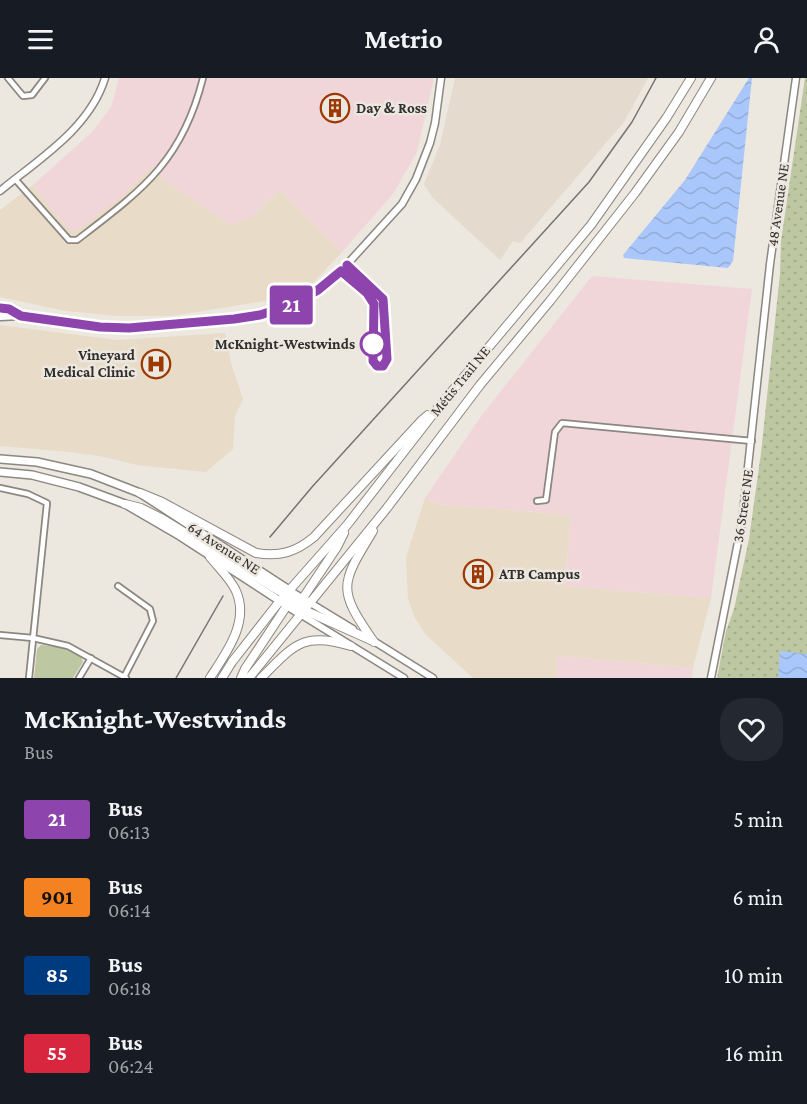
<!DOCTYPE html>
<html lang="en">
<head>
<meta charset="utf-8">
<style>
  :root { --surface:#171b24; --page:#242831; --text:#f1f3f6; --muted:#9ea1a6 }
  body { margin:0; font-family:"Crimson Pro",serif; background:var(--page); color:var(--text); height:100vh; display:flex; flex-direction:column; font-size:22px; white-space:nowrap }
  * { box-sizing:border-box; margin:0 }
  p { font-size:20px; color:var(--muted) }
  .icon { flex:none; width:33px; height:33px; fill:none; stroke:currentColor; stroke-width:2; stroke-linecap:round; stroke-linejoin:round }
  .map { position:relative; height:600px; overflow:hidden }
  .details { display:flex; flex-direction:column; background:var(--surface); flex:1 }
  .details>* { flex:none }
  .badge { padding:0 12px; border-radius:4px; font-size:21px; line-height:39px }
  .map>.badge { position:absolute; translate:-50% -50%; box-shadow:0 0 0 3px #fff }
  .round { display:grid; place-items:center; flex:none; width:63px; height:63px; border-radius:24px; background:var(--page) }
  .summary { display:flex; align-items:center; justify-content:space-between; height:102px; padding:0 24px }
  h1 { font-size:28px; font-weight:700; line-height:45px }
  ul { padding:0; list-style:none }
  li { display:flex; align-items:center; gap:18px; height:78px; padding:0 24px }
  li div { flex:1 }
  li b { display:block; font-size:22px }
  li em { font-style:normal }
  li .badge { min-width:66px; font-weight:700; text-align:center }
  header { display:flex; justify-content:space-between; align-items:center; height:78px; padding:0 24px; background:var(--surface); font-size:27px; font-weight:700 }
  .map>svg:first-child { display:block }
</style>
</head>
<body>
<header><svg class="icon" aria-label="menu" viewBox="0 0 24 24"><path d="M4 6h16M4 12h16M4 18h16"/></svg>Metrio<svg class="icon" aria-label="person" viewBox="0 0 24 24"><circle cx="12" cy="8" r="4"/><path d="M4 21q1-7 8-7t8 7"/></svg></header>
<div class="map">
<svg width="807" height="600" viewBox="0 0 807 600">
  <defs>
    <pattern id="grass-dots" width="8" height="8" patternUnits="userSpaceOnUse" patternTransform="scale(1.5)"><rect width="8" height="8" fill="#bdc7a1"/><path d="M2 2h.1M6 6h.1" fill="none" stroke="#a3ab8b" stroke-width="1.8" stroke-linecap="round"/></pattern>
    <pattern id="water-waves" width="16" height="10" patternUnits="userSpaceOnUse" patternTransform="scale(1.5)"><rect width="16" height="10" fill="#a9c7fb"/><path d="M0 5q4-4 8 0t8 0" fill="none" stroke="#92abd7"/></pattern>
  </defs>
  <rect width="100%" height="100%" fill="#ece7df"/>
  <g fill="#e8dcc8">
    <path d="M151 89 164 102 254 138 279 111 342 174 312 206 278 221 171 238H119L66 233 0 219V132L33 107 65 147 119 121Z"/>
    <path d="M0 247 117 262 225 255 231 285 243 321 235 338 233 371 206 394 137 387 105 379 70 374 0 368Z"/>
    <path d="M425 420 439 426 571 437 565 508 711 520 693 590 559 578 556 600H473L425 556 414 538 408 521 406 479Z"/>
  </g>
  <g fill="#f1d6d9">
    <path d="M119 0H434L417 74 393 116 342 174 279 111 254 138 231 147 164 102 151 89 119 121 75 154 65 147 33 107 92 54 111 29Z"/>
    <path d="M592 198 752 211 711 520 565 508 571 437 439 426 425 420 482 337Z"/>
    <path d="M558 578 693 590 692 600H556Z"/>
  </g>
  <path fill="#e4dacd" d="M455 0H648L624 44 520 165 513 163 500 182 432 119 424 106 440 67Z"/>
  <path fill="url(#grass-dots)" d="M805 0H807V600H717L726 553 734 531 749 461 761 375 780 196 781 163Z"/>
  <path fill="#bdc7a1" d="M41 567 64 570 81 579 83 584 73 600H34L37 571Z"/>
  <g fill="url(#water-waves)">
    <path d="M749 0H752L733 183 728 190 624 180 623 177 685 102Z"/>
    <path d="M780 573 807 576V600H778Z"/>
  </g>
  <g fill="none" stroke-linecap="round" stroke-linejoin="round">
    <g stroke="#8c8780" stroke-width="8">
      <g id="minor">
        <path d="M8 0 23 18 32 17 45 0"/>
        <path d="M15 101 69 162H77C142 112 182 84 203 0"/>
        <path d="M0 410 28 416 47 425 29 600"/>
        <path d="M537 423 546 422 555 354 562 345 752 363"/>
        <path d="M118 508 150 531 153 543 124 599"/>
        <path d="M0 557 33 560 68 568 126 600"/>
        <path d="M79 600 91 580"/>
      </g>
    </g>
    <g stroke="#8c8780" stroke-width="9">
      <g id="tertiary">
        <path d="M0 113C39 81 90 50 105 0"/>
        <path d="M0 230 9 231 21 238"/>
        <path d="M0 239 21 238 81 248 129 251 260 237 284 230 305 220 341 193 402 126 416 101 430 65 435 45 441 0"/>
        <path d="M289 512 353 551"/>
        <path d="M300 536 404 600"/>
        <path d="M372 562 433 600"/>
        <path d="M711 600 742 444 770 186 796 0"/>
      </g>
    </g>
    <g stroke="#8c8780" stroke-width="10">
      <g id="secondary">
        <path d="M0 381 37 384 91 396 140 415 289 512"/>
        <path d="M0 394 32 397 79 409 125 426 180 458 300 536"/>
      </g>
    </g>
    <g stroke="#8c8780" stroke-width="10">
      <g id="primary">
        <path d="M140 415 162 424 256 475C280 479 296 474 314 459L422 342 428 337"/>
        <path d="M125 426 141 430 161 440 279 513 300 523 309 524"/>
        <path d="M373 453C340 507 337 511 374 564"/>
        <path d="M210 479C218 489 231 501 236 513 250 544 226 575 210 600"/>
        <path d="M279 524H286L373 563"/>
        <path d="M299 526 337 469 344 455"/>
        <path d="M222 600 232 584 279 524 347 447 437 331 591 147 667 39 691 0"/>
        <path d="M241 600 245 591 290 523"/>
        <path d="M249 600 387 430 480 307 550 223 635 115 679 54 711 0"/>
        <path d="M261 600C294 567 303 553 351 568"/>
      </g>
    </g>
    <use href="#minor" stroke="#fff" stroke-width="4.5"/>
    <use href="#tertiary" stroke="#fff" stroke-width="6"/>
    <use href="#secondary" stroke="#fff" stroke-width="7"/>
    <use href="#primary" stroke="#fff" stroke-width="8"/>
    <g stroke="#77746f" stroke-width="1.5">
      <path d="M270 459 312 409 589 104 632 44 656 0"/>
      <path d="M176 600 223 518"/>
    </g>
  </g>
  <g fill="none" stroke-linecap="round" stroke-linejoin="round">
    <g stroke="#fff" stroke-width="14">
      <path id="line" d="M0 230 9 231 21 238 100 249 129 250 234 241 260 237 291 227 318 212 341 193 367 215 374 226 373 283 377 288H383L387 281 383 221 347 187"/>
    </g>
    <use href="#line" stroke="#8e44ad" stroke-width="9"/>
  </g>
  <defs>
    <g id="building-ring" transform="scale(1.5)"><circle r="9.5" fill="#ece7df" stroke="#9c3802" stroke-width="1.5"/><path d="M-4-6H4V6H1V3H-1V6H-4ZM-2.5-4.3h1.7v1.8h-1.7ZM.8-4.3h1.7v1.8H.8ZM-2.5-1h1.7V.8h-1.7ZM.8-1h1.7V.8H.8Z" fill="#9c3802"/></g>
    <g id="hospital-ring" transform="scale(1.5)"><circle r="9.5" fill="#ece7df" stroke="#9c3802" stroke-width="1.5"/><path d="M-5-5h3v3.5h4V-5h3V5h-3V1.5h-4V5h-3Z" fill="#9c3802"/></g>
  </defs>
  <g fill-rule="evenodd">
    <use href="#building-ring" x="335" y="30"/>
    <use href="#hospital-ring" x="156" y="286"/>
    <use href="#building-ring" x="478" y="496"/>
  </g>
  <circle fill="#fff" stroke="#8e44ad" stroke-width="3" cx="373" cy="266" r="12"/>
  <g text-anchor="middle" stroke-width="5" stroke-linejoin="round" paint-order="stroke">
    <g font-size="15" font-weight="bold" fill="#312f2c" stroke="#ece7df" text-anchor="start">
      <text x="356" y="35">Day &amp; Ross</text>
      <text x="135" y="282" text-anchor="end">Vineyard<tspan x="135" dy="17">Medical Clinic</tspan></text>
      <text x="499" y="501">ATB Campus</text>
    </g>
    <g font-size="15" fill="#312f2c" stroke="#ece7df">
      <text transform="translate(778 127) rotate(-82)" y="5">48 Avenue NE</text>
      <text transform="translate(460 303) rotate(-51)" y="5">Métis Trail NE</text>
      <text transform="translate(743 428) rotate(-82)" y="5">36 Street NE</text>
      <text transform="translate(224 470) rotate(33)" y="5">64 Avenue NE</text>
    </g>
    <g font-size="15" font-weight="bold" fill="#312f2c" stroke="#ece7df" text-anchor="end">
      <text x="355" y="271">McKnight-Westwinds</text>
    </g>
  </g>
</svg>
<b class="badge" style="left:291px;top:227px;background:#8e44ad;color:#fff">21</b>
</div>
<section class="details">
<div class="summary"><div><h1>McKnight-Westwinds</h1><p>Bus</p></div><a class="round"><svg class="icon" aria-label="heart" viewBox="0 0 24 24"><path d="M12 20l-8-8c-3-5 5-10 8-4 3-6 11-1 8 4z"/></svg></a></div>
<ul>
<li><span class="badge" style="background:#8e44ad;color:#fff">21</span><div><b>Bus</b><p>06:13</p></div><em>5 min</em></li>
<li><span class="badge" style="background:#f58220;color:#111">901</span><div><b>Bus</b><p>06:14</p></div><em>6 min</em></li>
<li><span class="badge" style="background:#003b80;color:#fff">85</span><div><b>Bus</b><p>06:18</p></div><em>10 min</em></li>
<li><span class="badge" style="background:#d7263d;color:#fff">55</span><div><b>Bus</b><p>06:24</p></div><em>16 min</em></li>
</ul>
</section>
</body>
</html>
